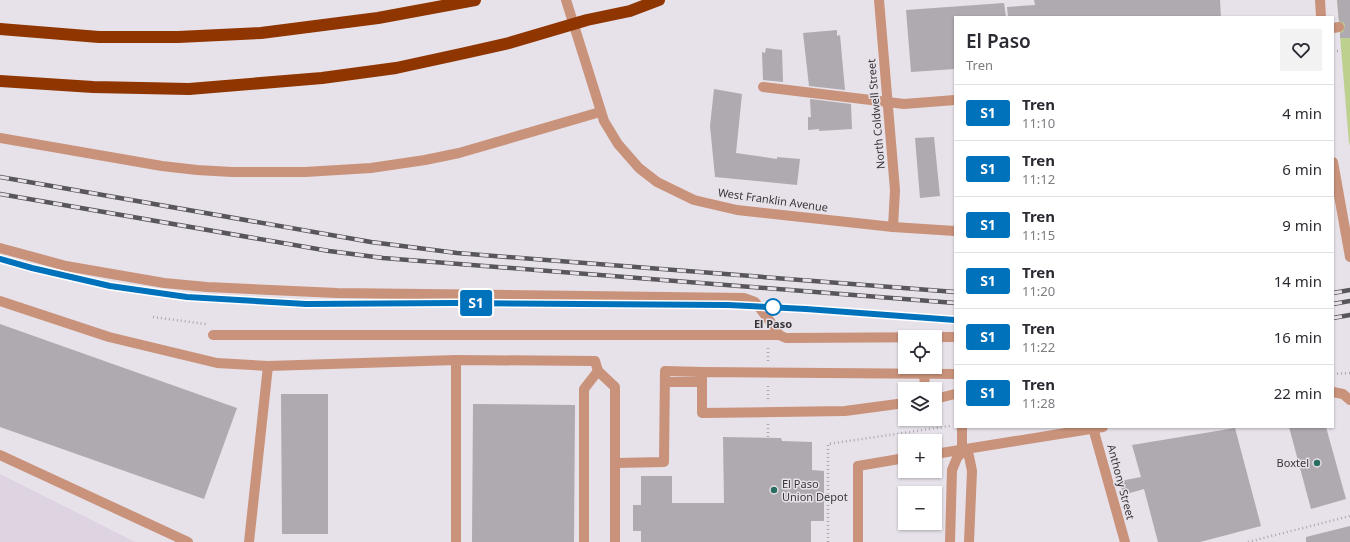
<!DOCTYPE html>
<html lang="es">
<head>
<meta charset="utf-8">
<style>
  :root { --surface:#fff; --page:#f2f2f3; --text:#2b2b33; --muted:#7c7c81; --line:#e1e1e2 }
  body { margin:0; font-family:"Noto Sans",sans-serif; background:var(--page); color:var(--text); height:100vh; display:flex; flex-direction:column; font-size:15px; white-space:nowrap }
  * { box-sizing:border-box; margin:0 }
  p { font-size:13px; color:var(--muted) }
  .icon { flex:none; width:22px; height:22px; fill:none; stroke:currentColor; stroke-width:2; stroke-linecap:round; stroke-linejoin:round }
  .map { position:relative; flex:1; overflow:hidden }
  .panel { position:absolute; left:954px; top:16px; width:380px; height:412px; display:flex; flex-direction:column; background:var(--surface); border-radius:0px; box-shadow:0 1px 3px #0004 }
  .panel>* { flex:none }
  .badge { padding:0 8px; border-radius:3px; font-size:14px; line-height:26px }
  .fabs { position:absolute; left:898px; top:330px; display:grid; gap:8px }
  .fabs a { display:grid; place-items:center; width:44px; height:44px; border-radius:0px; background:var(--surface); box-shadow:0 1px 3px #0004; font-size:20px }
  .map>.badge { position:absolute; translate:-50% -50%; box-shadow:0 0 0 2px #fff }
  .round { display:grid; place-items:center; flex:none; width:42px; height:42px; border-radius:0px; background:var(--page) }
  .summary { display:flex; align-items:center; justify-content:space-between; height:68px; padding:0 12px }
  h1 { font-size:19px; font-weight:600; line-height:30px }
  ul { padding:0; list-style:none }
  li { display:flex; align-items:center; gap:12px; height:56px; padding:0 12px; border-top:1px solid var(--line) }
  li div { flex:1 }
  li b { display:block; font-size:15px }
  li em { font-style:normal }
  li .badge { min-width:44px; font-weight:700; text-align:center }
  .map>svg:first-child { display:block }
</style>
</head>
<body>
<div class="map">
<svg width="1350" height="542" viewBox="0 0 1350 542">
  <rect width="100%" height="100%" fill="#e7e1e9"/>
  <path fill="#ded3e1" d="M0 474 135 542H0Z"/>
  <path fill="#bbd18d" d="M1337 0H1350V145L1349 143Z"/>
  <g fill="#afa9b0">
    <path d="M1034 0H1220L1221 17H1008L1007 7 1035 5Z"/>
    <path d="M1337 0H1350V38H1340V33L1343 32 1345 26 1344 23 1339 21Z"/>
    <path d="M1004 3 1006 17H955V69L911 72 906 10Z"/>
    <path d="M837 30V36L840 35 845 90 809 86 803 33Z"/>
    <path d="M766 48 782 50 783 82 763 80 762 52 765 53Z"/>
    <path d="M714 89 742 94 736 153 777 159V157L800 159 797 185 715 177 710 126Z"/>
    <path d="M810 99 851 104 852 129 819 131V129L808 130V117H811Z"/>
    <path d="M934 137 940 196 920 198 915 138Z"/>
    <path d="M0 324 237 408 204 499 0 427Z"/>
    <path d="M281 394H328V534H282Z"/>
    <path d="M473 404 575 405 574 542H472Z"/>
    <path d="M1289 427H1326L1346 499 1311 509Z"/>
    <path d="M1235 428 1261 526 1200 542H1158L1144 489 1123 495 1120 481 1141 477 1132 445Z"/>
    <path d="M723 437 781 438 782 441 812 442V470L824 471V521H811V542H641V531H633V505H641V476H672V503H724Z"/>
    <path d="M1350 526V542H1306V537Z"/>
  </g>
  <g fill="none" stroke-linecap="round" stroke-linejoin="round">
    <g stroke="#aba7ad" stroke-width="2.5" stroke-dasharray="1 3" stroke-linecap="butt">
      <path d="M1337 51H1341"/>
      <path d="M153 317 206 324"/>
      <path d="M768 348V361"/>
      <path d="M1333 374 1350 373"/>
      <path d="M768 399V386"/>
      <path d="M768 437V424"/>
      <path d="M828 542V444L950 426"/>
      <path d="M1248 542 1350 516"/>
    </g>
    <g stroke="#c9927b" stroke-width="10">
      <path d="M566 0 604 121 618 144 639 168 657 182 694 200 737 210 893 227 955 231"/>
      <path d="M879 0 895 190 893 227"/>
      <path d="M1320 0 1321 17"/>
      <path d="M1333 28 1339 27"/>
      <path d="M763 87 904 104 955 100"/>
      <path d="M0 138 162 166 197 170 232 172H305L371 168 425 160 459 153 600 112"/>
      <path d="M1333 162 1350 257"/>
      <path d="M0 248 66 266 164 283 207 287 337 293 744 298 755 302 776 329 779 335"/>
      <path d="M0 301 109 337 217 363 268 366 249 542"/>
      <path d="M213 335H779L786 338 955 337"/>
      <path d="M268 366 456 360 595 361 598 371 615 387V542"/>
      <path d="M924 372 925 389"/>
      <path d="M665 382H702"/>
      <path d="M1333 392 1343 394 1350 400"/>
      <path d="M935 399 955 394"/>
      <path d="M905 403 845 411 702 413V372L955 374"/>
      <path d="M962 427V451"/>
      <path d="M1093 428 1125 542"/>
      <path d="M962 451 969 456 972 471 969 542"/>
      <path d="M935 454 1103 427"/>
      <path d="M0 455 188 542"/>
      <path d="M616 463 664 462 665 371 702 372"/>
      <path d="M456 542V360"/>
      <path d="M584 542V389L598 371"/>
      <path d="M858 542V466L905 458"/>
      <path d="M950 542 952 470 957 458 962 451"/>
    </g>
    <g stroke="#8f3500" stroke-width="12">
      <path d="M0 29 99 37H178L261 33 378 18 475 0"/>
      <path d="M0 81 93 87 189 89 322 78 396 68 465 53 509 43 587 20 630 11 659 0"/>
    </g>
    <g stroke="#58565a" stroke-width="4.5">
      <g id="rail">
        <path d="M0 177 371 242 457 253 955 292"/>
        <path d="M0 194 329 251 383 258 955 303"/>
        <path d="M0 259C60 276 121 290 184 297 293 309 403 302 512 303 584 304 657 303 729 305 804 307 880 315 955 320"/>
        <path d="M1333 293 1350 290"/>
        <path d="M1333 304 1350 301"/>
        <path d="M1333 318 1350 315"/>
      </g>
    </g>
    <use href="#rail" stroke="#e7e1e9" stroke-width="3" stroke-dasharray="9" stroke-linecap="butt"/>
  </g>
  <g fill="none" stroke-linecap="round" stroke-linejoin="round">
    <g stroke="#fff" stroke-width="9">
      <path id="line" d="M0 259 32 268 110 286 187 297 306 304 455 303 728 305 806 309 955 320"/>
    </g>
    <use href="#line" stroke="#0072bc" stroke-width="6"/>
  </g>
  <circle fill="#fff" stroke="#0072bc" stroke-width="2" cx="773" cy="307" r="8"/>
  <g fill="#2a6e61" stroke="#e7e1e9" stroke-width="1.5">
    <circle cx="1317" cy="463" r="4"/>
    <circle cx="774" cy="490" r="4"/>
  </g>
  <g text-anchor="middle" stroke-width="3" stroke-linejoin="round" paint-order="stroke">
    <g font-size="11" fill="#383639" stroke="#e7e1e9">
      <text transform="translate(876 114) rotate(-95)" y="4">North Coldwell Street</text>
      <text transform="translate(773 200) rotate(8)" y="4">West Franklin Avenue</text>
      <text transform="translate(1121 482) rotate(75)" y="4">Anthony Street</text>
    </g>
    <g font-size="11" font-weight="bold" fill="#383639" stroke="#e7e1e9">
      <text x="773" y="328">El Paso</text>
    </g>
    <g font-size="11" fill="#383639" stroke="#e7e1e9" text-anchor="end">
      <text x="1309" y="467">Boxtel</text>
      <text x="782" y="488" text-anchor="start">El Paso<tspan x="782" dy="13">Union Depot</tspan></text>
    </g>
  </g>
</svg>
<div class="fabs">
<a><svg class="icon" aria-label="locate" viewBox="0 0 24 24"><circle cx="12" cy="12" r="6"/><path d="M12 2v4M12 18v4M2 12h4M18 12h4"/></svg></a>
<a><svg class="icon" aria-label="layers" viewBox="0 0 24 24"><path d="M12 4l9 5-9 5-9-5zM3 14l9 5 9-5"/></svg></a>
<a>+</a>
<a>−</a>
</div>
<b class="badge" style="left:476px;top:303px;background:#0072bc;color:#fff">S1</b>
<section class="panel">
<div class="summary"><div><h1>El Paso</h1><p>Tren</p></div><a class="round"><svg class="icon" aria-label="heart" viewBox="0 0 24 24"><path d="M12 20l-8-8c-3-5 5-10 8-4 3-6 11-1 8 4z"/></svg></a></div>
<ul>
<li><span class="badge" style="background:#0072bc;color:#fff">S1</span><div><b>Tren</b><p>11:10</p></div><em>4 min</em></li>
<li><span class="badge" style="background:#0072bc;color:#fff">S1</span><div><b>Tren</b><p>11:12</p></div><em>6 min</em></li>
<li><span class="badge" style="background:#0072bc;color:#fff">S1</span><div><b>Tren</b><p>11:15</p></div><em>9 min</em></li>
<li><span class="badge" style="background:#0072bc;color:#fff">S1</span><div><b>Tren</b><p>11:20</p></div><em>14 min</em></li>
<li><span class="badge" style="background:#0072bc;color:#fff">S1</span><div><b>Tren</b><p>11:22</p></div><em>16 min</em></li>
<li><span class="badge" style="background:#0072bc;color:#fff">S1</span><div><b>Tren</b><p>11:28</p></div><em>22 min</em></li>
</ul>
</section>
</div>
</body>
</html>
